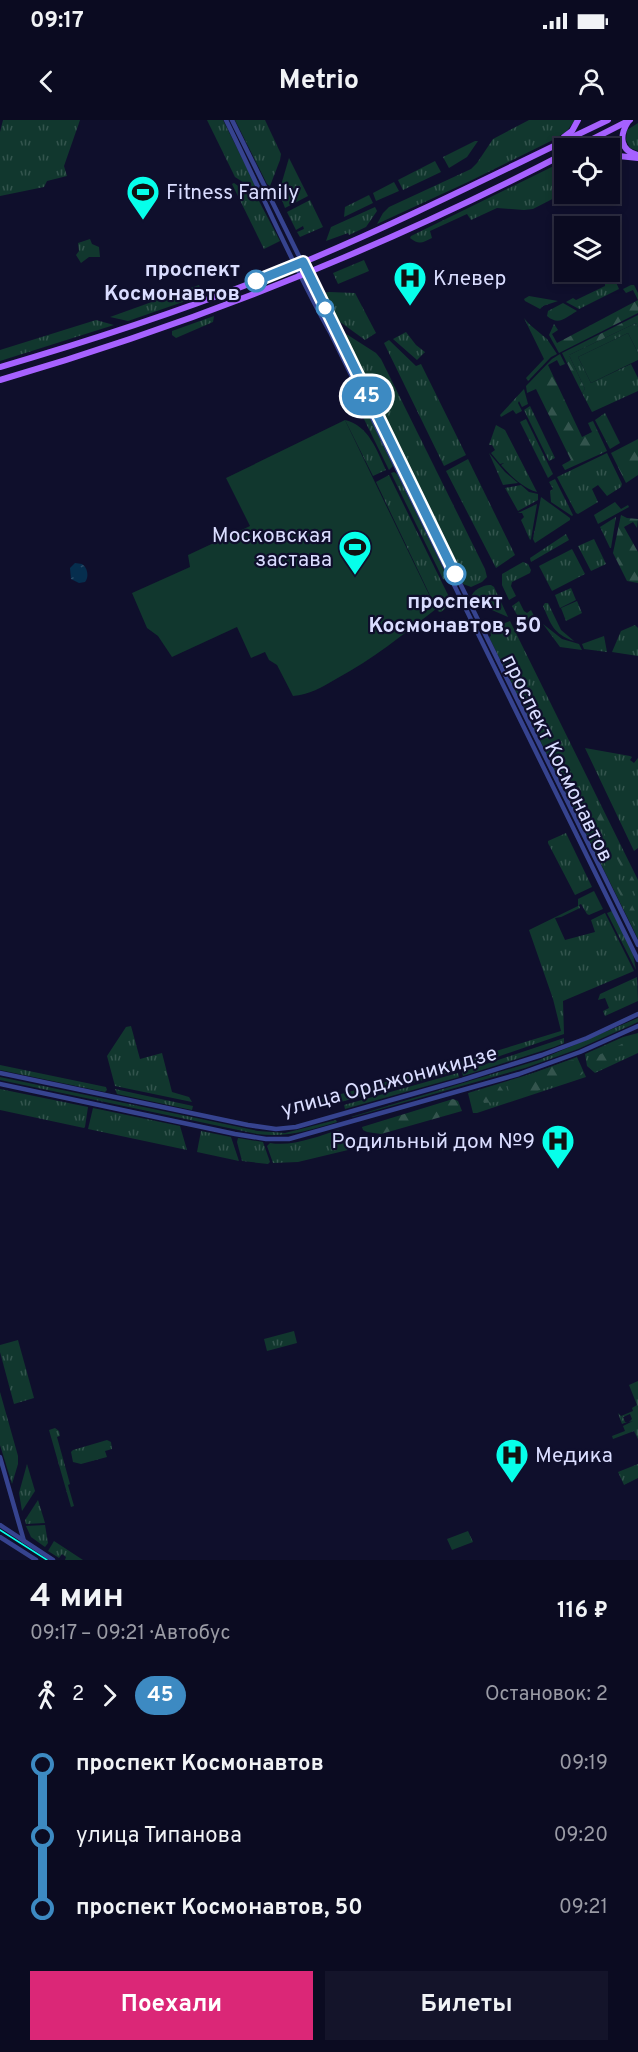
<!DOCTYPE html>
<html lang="ru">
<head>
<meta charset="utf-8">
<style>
  :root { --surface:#0b0b21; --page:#14142a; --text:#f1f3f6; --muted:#9a9ba5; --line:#2b2b3f; --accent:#db2777 }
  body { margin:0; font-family:Overpass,sans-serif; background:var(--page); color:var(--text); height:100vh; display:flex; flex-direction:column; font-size:22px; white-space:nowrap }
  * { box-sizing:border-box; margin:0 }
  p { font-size:20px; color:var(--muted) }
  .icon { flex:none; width:33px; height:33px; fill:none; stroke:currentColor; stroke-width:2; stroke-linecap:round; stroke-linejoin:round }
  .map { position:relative; height:1440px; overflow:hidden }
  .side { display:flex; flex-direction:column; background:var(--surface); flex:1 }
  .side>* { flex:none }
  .badge { padding:0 12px; border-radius:20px; font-size:21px; line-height:39px }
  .controls { position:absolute; left:554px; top:18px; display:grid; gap:12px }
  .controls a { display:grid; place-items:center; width:66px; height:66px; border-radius:0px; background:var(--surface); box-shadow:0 3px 9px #0003,0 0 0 2px var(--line); font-size:30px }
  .map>.badge { position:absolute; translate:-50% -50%; box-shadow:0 0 0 3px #fff }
  .legs { display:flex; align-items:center; gap:9px; height:66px; padding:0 30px; font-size:20px }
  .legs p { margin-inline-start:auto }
  .overview { display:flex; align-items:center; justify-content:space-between; height:102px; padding:0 30px }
  h1 { font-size:33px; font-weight:700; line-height:45px }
  .button { display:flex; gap:12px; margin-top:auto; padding:12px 30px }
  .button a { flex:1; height:69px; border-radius:0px; background:var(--accent); color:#fff; font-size:24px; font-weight:700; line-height:69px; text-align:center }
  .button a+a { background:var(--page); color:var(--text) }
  ul { padding:0 30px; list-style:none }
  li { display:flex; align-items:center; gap:21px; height:72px; font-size:22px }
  li i { display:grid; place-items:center; width:9px; height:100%; margin:0 8px; background:currentColor }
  li i::after { content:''; width:15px; height:15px; margin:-8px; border:4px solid; border-radius:50%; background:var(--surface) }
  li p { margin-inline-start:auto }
  li:first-child i { background:linear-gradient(#0000 50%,currentColor 0) }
  li:last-child i { background:linear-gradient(currentColor 50%,#0000 0) }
  .status { display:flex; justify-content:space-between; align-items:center; height:42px; padding:0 30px; background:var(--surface); direction:ltr }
  .status svg { height:16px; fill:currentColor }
  header { display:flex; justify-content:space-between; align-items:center; height:78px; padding:0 30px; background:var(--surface); font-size:27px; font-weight:700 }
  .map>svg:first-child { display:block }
</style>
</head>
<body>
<div class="status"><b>09:17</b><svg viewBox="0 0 49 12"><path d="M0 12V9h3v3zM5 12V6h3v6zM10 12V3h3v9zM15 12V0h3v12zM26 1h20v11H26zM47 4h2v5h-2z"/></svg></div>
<header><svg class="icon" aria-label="back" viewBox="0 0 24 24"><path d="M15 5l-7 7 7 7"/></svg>Metrio<svg class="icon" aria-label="person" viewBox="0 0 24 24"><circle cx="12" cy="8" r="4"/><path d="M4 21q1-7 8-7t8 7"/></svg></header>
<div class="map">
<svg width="638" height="1440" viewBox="0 0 638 1440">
  <defs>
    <pattern id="grass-tufts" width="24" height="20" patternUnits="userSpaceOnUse" patternTransform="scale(1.5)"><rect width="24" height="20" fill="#11372e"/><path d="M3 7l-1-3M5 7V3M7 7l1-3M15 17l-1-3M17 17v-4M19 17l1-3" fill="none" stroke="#33544d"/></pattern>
    <pattern id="forest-firs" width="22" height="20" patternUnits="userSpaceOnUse" patternTransform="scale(1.5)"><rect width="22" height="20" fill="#11372e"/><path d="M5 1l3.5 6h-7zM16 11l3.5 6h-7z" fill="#33544d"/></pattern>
    <pattern id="water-ripples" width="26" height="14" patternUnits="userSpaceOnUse" patternTransform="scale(1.5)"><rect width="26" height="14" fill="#062e4e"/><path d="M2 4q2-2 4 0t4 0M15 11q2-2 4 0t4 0" fill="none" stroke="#2a4c69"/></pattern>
  </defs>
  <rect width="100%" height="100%" fill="#0f0f2c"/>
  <g fill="url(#grass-tufts)">
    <path d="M3 0H80L64 46 67 56 47 61 44 67 0 76V12Z"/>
    <path d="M207 0H223L256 66 255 70 235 57Z"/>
    <path d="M235 0H265L281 34 280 40 270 66 267 64Z"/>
    <path d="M529 0H575L566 12 551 21 468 62 377 104 383 93 389 87 471 49 477 43 493 19Z"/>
    <path d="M638 3V31L630 28 626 20 627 10Z"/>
    <path d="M475 21H478L467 37 449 48 443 37Z"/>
    <path d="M289 38 308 76 285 88 279 72Z"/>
    <path d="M435 41 441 52 403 70 398 60Z"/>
    <path d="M564 41V73L533 89 524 90 497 88 471 100 467 94 430 111 432 118C422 123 419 125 410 118L411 116Z"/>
    <path d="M394 62 399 71 376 81 373 73Z"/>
    <path d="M234 63 259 81 280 121 264 129 232 64Z"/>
    <path d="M369 75 373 83 344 97 345 87Z"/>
    <path d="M310 80 323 107 300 117 297 112 304 109 303 106 296 110 287 92Z"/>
    <path d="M375 87 377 91 366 107 349 115 348 113 326 121 331 107Z"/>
    <path d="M90 119 92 124 99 127 100 137H89L81 143 76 135 79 131 78 123Z"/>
    <path d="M364 140 369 151 338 164 333 153Z"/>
    <path d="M612 159 615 160 619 169 579 189 566 182 573 178 576 180 605 166V162Z"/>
    <path d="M199 165 203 175 128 201 110 197Z"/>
    <path d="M329 172 355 173 376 213 365 220 336 199 323 173Z"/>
    <path d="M529 176 558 181 543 186 540 189 525 181 524 179Z"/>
    <path d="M563 183 577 191C565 198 559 206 547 196L548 191Z"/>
    <path d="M214 196 213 202 176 218 172 215V211Z"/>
    <path d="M524 198 529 204 547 219 557 234 551 237 528 261 526 258 544 239Z"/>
    <path d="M96 200 114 205 0 241V230Z"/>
    <path d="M636 203 638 207V233L628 213 578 237 591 263 631 244 638 258V271L592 292 582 273 585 269 569 235Z"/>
    <path d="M340 210 376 233 381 239 485 449 487 457 482 462 471 467 463 464 339 212Z"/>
    <path d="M406 212 416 225 425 232 417 240 393 219Z"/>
    <path d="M389 220 416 246 421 244 466 335 444 346 384 223Z"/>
    <path d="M524 269 528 284 522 287 519 281 518 283 522 291 516 294 513 290 501 297 500 295Z"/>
    <path d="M530 286 555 338 549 341 524 290Z"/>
    <path d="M363 289 366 290 393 346 389 350 360 291Z"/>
    <path d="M605 293 620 323 610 329 595 300Z"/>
    <path d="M526 299 553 354 548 358 520 302Z"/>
    <path d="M345 300C369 306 376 329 386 350L373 356Z"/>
    <path d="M496 305 505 310 537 372C523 368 511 356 501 345L504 343 500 344 491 333 495 330 492 325H489Z"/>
    <path d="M489 333 505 352 518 363 503 365Z"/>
    <path d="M607 333 622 364 621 367 607 376 598 365 592 369 598 382 578 394 576 393 557 357Z"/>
    <path d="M468 339 515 435 496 448 446 351Z"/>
    <path d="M394 352 397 354 450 462 443 459 391 353Z"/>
    <path d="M389 355 452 483 441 492H439L436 488 376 362Z"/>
    <path d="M555 359 573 395 572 396 551 382 550 371 553 369 549 362Z"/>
    <path d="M521 365 529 372 538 374V380L518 391 505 368Z"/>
    <path d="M541 377 570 398V400L535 423 533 419Z"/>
    <path d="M615 382 621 389 628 385 629 387 598 404 594 395Z"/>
    <path d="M537 384 531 419 530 420 521 400 524 397 522 393H518Z"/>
    <path d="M616 397 611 428H610L600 407Z"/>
    <path d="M566 414 569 420 531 442 530 438Z"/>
    <path d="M594 419 606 444 591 451 578 426Z"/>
    <path d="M572 429 585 454 552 471 539 446Z"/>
    <path d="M523 442 528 444 531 450 530 453 512 462 511 466 516 476 509 480 502 465V454Z"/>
    <path d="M491 465 494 467 508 497 471 481C470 471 482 465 491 465Z"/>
    <path d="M571 468 576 480 560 488 555 475Z"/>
    <path d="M519 481 524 491 527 493 531 490 535 498 523 503 521 502 512 486Z"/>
    <path d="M577 481 582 493 566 501 561 488Z"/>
    <path d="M545 483H548L561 510 574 521C553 514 551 504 543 486Z"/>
    <path d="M510 501 638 760V819L489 517 491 516 490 509Z"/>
    <path d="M543 504 562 519 579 524 582 530 560 527Z"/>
    <path d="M635 505 638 508V536L612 532 621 511Z"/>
    <path d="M604 516 607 532 584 529 582 524Z"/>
    <path d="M585 628 630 636 632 637 630 640 634 643 638 638V728L634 731Z"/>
    <path d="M566 713 592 767 575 775 548 723V721Z"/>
    <path d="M594 771 603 789 589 795 587 794 581 784 579 785 580 788 561 797 555 798 565 820 595 812 591 800 605 793 634 851 563 881 564 914 462 949 460 942 561 911 553 879 529 810 578 786V779Z"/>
    <path d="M612 791 633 834 636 850 607 793Z"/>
    <path d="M637 857 638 881 605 896 603 891 609 888 605 878 598 880 600 874Z"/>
    <path d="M638 898V902L578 929 525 948 353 997H351L539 940Z"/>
    <path d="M131 906 140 939 162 933 172 972 189 977 192 982 115 966 107 936 126 907Z"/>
    <path d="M638 913V933L595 953 587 946 585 934 623 917Z"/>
    <path d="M564 918V923L554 927 463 956 462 952Z"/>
    <path d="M577 937 586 957 477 993H473L468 973 537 952Z"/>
    <path d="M456 943 457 951 318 988 315 981Z"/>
    <path d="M0 945 106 967 107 970 105 972 0 950Z"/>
    <path d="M458 953 459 957 345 989 344 985Z"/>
    <path d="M0 957 258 1011 285 1013 336 1000 337 1002C310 1010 286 1018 257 1014L0 960Z"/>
    <path d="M0 969 88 987 85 1007 84 1008 0 990Z"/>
    <path d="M115 969 193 986 192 990 117 974Z"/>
    <path d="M93 988 180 1006 187 1030 88 1009Z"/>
    <path d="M339 1010 348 1030 298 1042 273 1043 267 1026 270 1023C293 1027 318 1016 339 1010Z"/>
    <path d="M201 1011 231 1017 239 1041 197 1032Z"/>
    <path d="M238 1018 263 1022 270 1042 268 1044 242 1041 237 1022Z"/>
    <path d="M294 1211 297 1223 267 1231 264 1219Z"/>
    <path d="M18 1220 34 1278 14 1284 0 1232V1225Z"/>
    <path d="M638 1261V1319L634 1311 613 1319 612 1316 625 1311 623 1306 633 1301 629 1302 632 1299 630 1294 623 1297 625 1302H627L622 1304 618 1293 621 1296 633 1291 632 1288 637 1285 629 1265Z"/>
    <path d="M0 1272 18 1336V1344L12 1364 0 1325Z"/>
    <path d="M55 1308 59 1311 60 1316 57 1317 70 1364 68 1365 74 1386 71 1387 49 1310Z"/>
    <path d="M107 1320 111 1322 112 1329 105 1331 107 1337 81 1344 73 1342 71 1332 73 1330Z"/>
    <path d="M27 1344 35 1371 22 1391 19 1373Z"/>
    <path d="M638 1344V1358L624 1365 618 1352Z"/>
    <path d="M38 1380 45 1403 26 1404 25 1400Z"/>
    <path d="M45 1405 48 1423 45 1427 31 1417 26 1406Z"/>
    <path d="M468 1411 473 1422 452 1430 447 1419Z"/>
    <path d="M54 1421 83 1440H65L66 1437 62 1434 59 1438 48 1431Z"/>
  </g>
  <g fill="url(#forest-firs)">
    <path d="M631 165H634L638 173V193L559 233 549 215 554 204 558 210 552 214 557 223 638 180 633 170 626 173 623 169Z"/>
    <path d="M638 195V207L636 203 569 235 585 269 582 273 562 233Z"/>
    <path d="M560 234 565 244 560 246 557 240 548 245 582 317 592 312 588 303 593 301 607 331 565 350 562 345 571 340 536 269 527 273 526 266 552 239Z"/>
    <path d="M638 319V355L626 363 611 333Z"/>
    <path d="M621 395 627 398 638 399 637 408 633 402 624 407 638 432V463L627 461 613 433Z"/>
    <path d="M580 686 584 689 638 797V811L579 691Z"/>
    <path d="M596 690 600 692 638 768V780L594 693Z"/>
    <path d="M638 915V928L593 949 587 945V941C593 939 596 936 601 934 614 928 626 922 638 915Z"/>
    <path d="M577 940 583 953 581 955 521 977 509 972 507 964 508 962 567 941Z"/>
    <path d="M500 966 508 978 507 981 484 983 480 974V971Z"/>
    <path d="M453 979 458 981 462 991 381 1014 367 1012 363 1010 362 1007Z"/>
  </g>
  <g fill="#11372e">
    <path d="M628 213 638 233V240L591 263 578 237Z"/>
    <path d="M345 300 436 489C404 514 373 539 336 559 322 567 309 575 293 576L277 545 269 540 265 532 251 538 237 507 172 537 158 516 147 508 132 473 190 447 188 435 250 406 226 358Z"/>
  </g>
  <path fill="url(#water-ripples)" d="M75 443 82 444C88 448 89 457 85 462L79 463 71 459 70 448Z"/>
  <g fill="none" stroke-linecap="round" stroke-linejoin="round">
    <g stroke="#36438f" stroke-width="4.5">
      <path d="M226 0C261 71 292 145 331 214L638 840"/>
      <path d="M232 0 638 825"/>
      <path d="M0 953 248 1005 276 1009 296 1007 462 960 542 935 587 918 638 894"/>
      <path d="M0 964 235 1014 266 1019H289L519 954 580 932 638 906"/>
      <path d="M0 1337 24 1421"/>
      <path d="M0 1405 53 1440"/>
      <path d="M0 1417 36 1440"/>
    </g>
    <g stroke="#a661ff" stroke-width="6">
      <path d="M628 2C619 16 620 31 638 35"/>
      <path d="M564 17 572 11 578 0"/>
      <path d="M575 28 630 0"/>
      <path d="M609 35 638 38"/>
      <path d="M0 247C103 217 205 183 304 142 407 99 507 48 608 0"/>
      <path d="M0 260C195 203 383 128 564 34"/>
    </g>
    <path stroke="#06ffea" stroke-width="1.5" d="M0 1410 47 1440"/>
  </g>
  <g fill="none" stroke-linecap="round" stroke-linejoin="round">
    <g stroke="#fff" stroke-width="14">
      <path id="line-1" d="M256 161 303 142 455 454"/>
    </g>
    <use href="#line-1" stroke="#3d8ac2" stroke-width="9"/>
  </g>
  <defs>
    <g id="stadium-pin" transform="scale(1.725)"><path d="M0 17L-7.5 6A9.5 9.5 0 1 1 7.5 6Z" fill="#06ffea" stroke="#0f0f2c"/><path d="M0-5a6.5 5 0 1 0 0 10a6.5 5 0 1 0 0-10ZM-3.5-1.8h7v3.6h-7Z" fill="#111"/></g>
    <g id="hospital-pin" transform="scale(1.725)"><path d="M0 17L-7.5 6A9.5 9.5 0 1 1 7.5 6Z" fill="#06ffea" stroke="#0f0f2c"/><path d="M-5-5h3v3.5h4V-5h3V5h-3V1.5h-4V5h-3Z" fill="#111"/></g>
  </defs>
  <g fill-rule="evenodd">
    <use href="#stadium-pin" x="143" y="72"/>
    <use href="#hospital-pin" x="410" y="158"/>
    <use href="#stadium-pin" x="355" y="427"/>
    <use href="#hospital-pin" x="558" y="1021"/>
    <use href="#hospital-pin" x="512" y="1335"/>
  </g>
  <g fill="#fff" stroke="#3d8ac2" stroke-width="3">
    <circle cx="256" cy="161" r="10"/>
    <circle cx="325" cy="188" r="8"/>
    <circle cx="455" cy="454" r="10"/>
  </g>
  <g text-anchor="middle" stroke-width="4.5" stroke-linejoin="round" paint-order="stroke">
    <g font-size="21" fill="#daddff" stroke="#0f0f2c" text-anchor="start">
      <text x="166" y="79">Fitness Family</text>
      <text x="433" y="165">Клевер</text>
      <text x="332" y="422" text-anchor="end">Московская<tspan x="332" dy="24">застава</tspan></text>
      <text x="535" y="1028" text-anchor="end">Родильный дом №9</text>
      <text x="535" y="1342">Медика</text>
    </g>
    <g font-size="21" font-weight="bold" fill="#daddff" stroke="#0f0f2c" text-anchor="end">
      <text x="240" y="156">проспект<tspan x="240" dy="24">Космонавтов</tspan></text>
      <text x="455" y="488" text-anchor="middle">проспект<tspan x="455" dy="24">Космонавтов, 50</tspan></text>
    </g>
    <g font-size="21" fill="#daddff" stroke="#0f0f2c">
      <text transform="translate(558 638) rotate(64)" y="7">проспект Космонавтов</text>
      <text transform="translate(389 961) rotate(-15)" y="7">улица Орджоникидзе</text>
    </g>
  </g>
</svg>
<div class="controls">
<a><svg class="icon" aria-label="locate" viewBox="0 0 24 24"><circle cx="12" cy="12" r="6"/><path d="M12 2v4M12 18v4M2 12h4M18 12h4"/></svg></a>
<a><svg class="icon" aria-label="layers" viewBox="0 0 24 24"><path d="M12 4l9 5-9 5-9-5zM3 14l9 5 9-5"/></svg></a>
</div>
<b class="badge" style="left:367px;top:276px;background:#3d8ac2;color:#fff">45</b>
</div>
<section class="side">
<div class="overview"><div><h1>4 мин</h1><p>09:17 – 09:21 · Автобус</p></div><b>116 ₽</b></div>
<div class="legs"><svg class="icon" aria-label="walk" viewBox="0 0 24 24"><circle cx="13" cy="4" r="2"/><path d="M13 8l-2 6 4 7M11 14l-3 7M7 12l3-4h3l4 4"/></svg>2<svg class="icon" aria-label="forward" viewBox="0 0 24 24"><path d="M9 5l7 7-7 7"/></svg><b class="badge" style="background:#3d8ac2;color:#fff">45</b><p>Остановок: 2</p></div>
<ul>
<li><i style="color:#3d8ac2"></i><b>проспект Космонавтов</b><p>09:19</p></li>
<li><i style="color:#3d8ac2"></i><span>улица Типанова</span><p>09:20</p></li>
<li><i style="color:#3d8ac2"></i><b>проспект Космонавтов, 50</b><p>09:21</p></li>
</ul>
<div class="button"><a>Поехали</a><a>Билеты</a></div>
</section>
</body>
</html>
